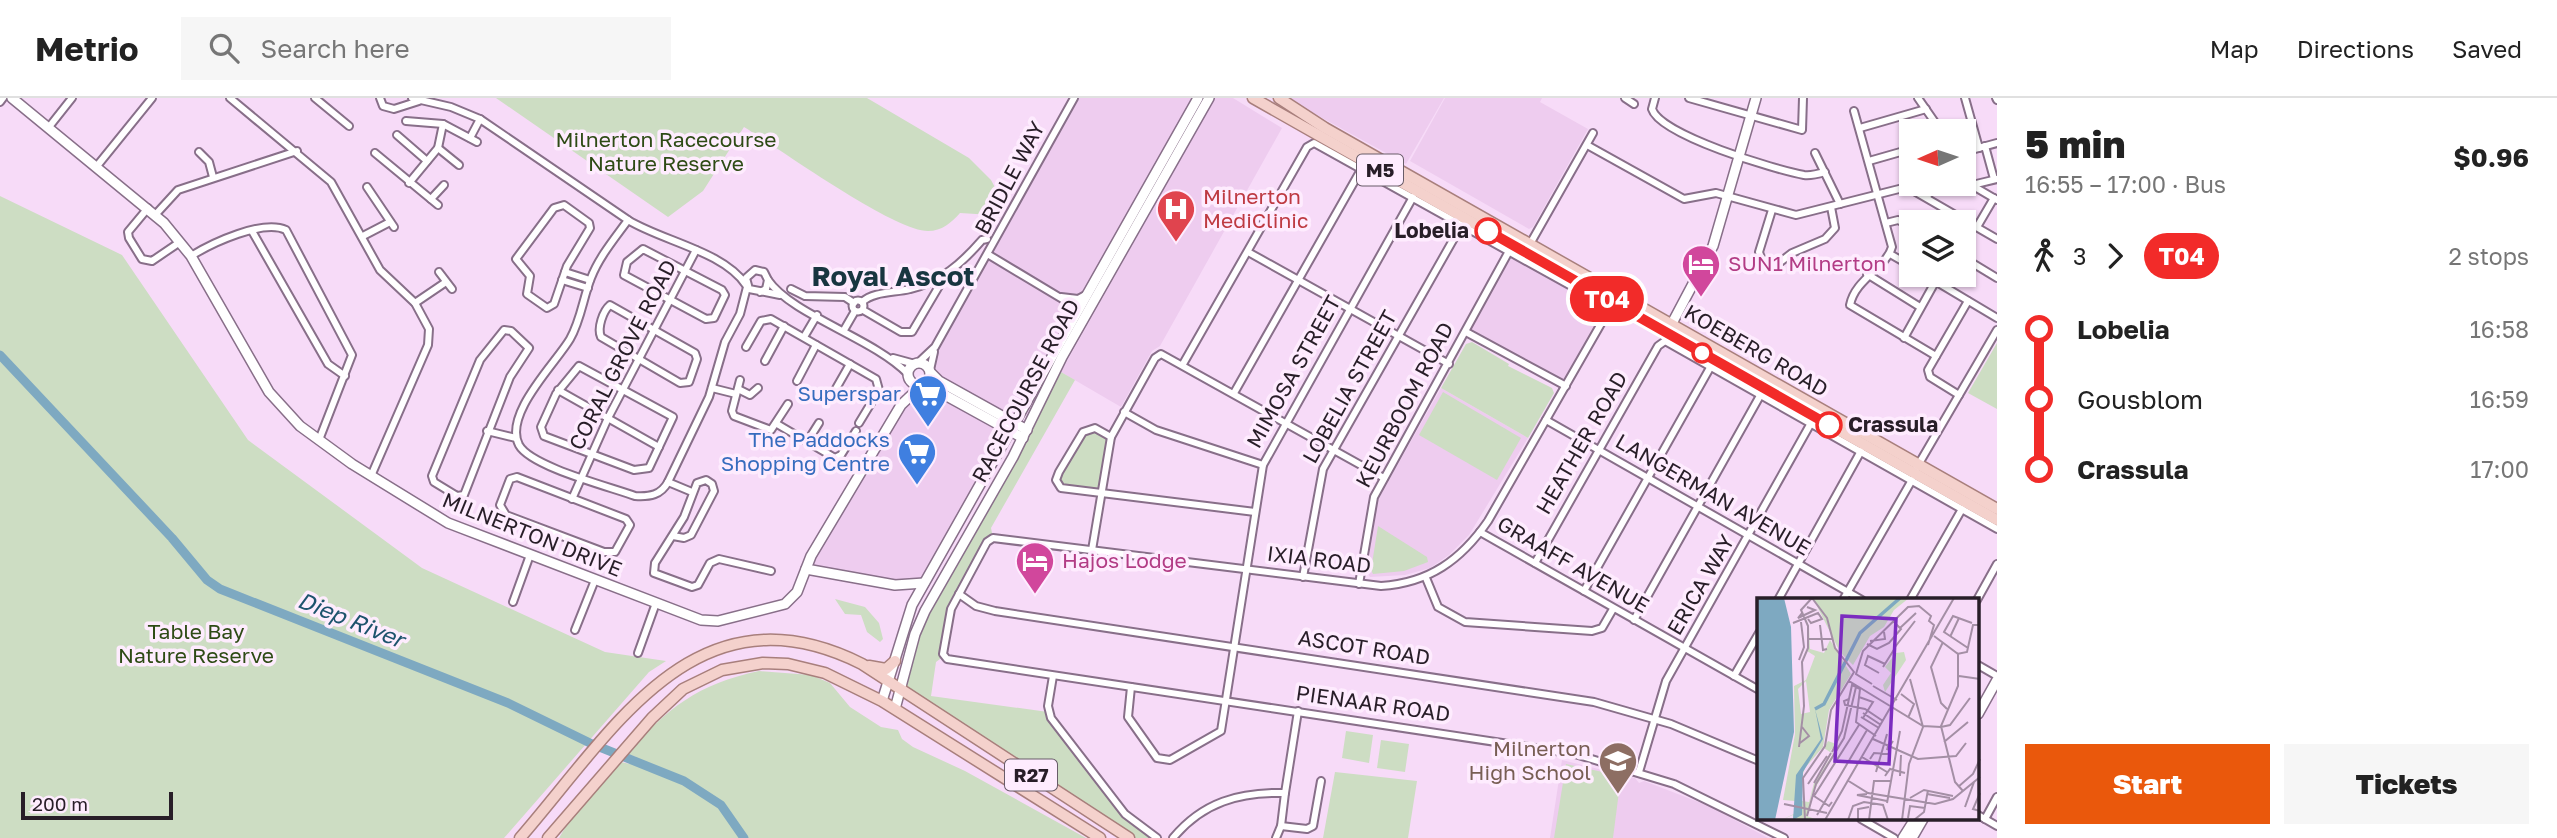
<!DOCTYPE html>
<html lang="en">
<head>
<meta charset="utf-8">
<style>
  :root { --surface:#fff; --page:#f6f6f6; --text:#222; --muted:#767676; --line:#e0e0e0; --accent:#ea580c }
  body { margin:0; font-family:"Golos Text",sans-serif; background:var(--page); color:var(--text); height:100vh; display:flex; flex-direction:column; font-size:26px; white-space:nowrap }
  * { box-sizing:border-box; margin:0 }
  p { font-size:23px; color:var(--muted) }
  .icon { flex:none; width:38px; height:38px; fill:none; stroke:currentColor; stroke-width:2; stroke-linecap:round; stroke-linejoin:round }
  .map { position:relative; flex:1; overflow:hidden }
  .panel { display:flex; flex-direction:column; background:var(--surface); width:560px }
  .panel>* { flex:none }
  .badge { padding:0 14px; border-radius:23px; font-size:24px; line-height:46px }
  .needle { width:46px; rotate:267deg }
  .buttons { position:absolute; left:1899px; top:21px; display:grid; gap:14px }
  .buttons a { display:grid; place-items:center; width:77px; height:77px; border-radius:0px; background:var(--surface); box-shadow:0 2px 5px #0004; font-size:35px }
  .scale { position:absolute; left:21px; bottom:18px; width:152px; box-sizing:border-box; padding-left:7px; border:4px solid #281e28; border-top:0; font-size:19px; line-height:24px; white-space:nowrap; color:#281e28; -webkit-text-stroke:5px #feecfe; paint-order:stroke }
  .map>.badge { position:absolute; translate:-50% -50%; box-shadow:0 0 0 4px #fff }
  .legs { display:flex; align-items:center; gap:10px; height:77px; padding:0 28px; font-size:23px }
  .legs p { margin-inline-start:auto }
  .summary { display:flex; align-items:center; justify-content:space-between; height:119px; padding:0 28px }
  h1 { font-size:38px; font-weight:800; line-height:52px }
  .primary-button { display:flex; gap:14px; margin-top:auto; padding:14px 28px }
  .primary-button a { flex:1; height:80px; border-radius:0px; background:var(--accent); color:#fff; font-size:28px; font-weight:800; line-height:80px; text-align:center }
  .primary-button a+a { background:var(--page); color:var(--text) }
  ul { padding:0 28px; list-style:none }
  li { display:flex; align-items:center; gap:24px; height:70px; font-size:26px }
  li i { display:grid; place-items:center; width:10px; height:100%; margin:0 9px; background:currentColor }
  li i::after { content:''; width:18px; height:18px; margin:-9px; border:5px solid; border-radius:50%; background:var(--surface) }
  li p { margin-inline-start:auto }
  li:first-child i { background:linear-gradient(#0000 50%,currentColor 0) }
  li:last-child i { background:linear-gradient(currentColor 50%,#0000 0) }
  header { display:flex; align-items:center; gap:42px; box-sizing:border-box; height:98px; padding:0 35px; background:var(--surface); border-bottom:2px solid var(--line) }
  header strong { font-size:33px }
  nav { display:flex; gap:38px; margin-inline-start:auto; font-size:24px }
  .search { width:490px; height:63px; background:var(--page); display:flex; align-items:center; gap:18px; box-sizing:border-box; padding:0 24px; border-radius:0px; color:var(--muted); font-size:26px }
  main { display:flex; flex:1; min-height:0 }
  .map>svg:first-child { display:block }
</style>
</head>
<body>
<header>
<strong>Metrio</strong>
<div class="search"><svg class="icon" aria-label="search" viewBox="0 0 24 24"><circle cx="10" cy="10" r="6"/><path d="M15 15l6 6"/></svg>Search here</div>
<nav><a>Map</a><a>Directions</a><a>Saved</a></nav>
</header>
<main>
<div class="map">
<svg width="1997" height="740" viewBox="0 0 1997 740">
  <rect width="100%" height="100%" fill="#f7dbf8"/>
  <g fill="#eeccef">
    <path d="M1074 0H1198L918 487 806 471 901 307 930 281 932 259Z"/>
    <path d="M1215 0H1233L1282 30 1160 248 1152 253 1121 309 1061 274Z"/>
    <path d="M1286 0H1444L1406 66Z"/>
    <path d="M1445 0H1542L1540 4 1588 31 1533 129 1529 131 1410 63Z"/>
    <path d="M1508 155 1589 198 1608 213 1566 288 1466 234Z"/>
    <path d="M1441 290 1528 340 1469 437 1449 457 1430 470 1405 477 1370 479 1367 474 1376 405Z"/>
    <path d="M1562 662 1635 680 1639 685 1644 683 1709 708 1768 740H1550Z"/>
  </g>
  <g fill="#cdddc3">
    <path d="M496 0H867L969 60 991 82 1005 108 992 117 960 115C951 125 942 133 928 133 893 133 780 51 744 29L703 93 668 119Z"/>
    <path d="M0 98 122 157 248 342 422 470 605 554 666 563 649 574 504 740H0Z"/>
    <path d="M1472 244 1509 266 1508 268 1552 290 1554 295 1528 340 1441 290 1466 246Z"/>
    <path d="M1997 245V311L1968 295Z"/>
    <path d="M1062 259 1061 274 1075 282 991 430 993 440 954 504 944 558 936 564 931 598 1048 614 1125 716 1157 740H1129L902 594 915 536Z"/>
    <path d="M1443 294 1521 340 1497 382 1419 337Z"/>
    <path d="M1093 332 1108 341 1099 390 1063 386 1059 380 1083 336Z"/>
    <path d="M1378 428 1427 459 1428 464 1404 473 1373 476 1371 472Z"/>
    <path d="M835 501 865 509 879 525 883 541 880 544 867 534 861 517 845 516Z"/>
    <path d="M759 573 811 577 830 585 850 609 881 629 898 632 902 641 913 649 965 673 1086 740H559L569 723 621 664 630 666 636 659 627 656C667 610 698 586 759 573Z"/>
    <path d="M1346 633 1373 637 1369 665 1342 660Z"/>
    <path d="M1381 642 1409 646 1405 674 1377 670Z"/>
    <path d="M1566 666 1621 678 1613 740H1554Z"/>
    <path d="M1335 674 1417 683 1408 740H1323Z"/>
  </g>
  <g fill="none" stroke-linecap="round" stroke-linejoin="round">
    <path stroke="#7ea9c1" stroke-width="9" d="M0 257 172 440 207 482 220 491 508 605 592 646 684 683 721 707 744 740"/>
    <g stroke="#886f89" stroke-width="10">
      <g id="street">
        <path d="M230 0 331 84 380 172 415 205 429 231 428 247 371 378"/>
        <path d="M315 0 349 28"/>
        <path d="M380 0 383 8 394 11 419 3"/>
        <path d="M412 0 451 9 480 21 628 122C662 143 723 153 746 187"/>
        <path d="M1625 0 1634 6"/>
        <path d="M1655 0 1652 11C1660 37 1776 72 1804 77 1811 78 1818 76 1825 74"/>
        <path d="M1689 0 1802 32 1803 0"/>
        <path d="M1918 0 1941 33"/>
        <path d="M1965 0 1979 50"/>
        <path d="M1996 0 1997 2"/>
        <path d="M0 4 3 0"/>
        <path d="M1854 13 1892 149C1886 170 1855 181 1850 207L1936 258"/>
        <path d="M406 23 443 26 477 44"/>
        <path d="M49 29 72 0"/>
        <path d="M1860 30 1926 11"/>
        <path d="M397 37 427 63"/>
        <path d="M470 40 480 21"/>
        <path d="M1587 47 1684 101 1716 95 1796 117 1907 89 1997 141"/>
        <path d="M1985 48 1994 81"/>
        <path d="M438 50 459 67"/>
        <path d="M199 54 209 64 213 79"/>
        <path d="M1964 54 1997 45"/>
        <path d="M375 55 438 107"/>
        <path d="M1815 55 1840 106"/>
        <path d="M1869 63 1911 51"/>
        <path d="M97 68 152 0"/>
        <path d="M409 85 438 50 443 26"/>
        <path d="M1968 85 1997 102"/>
        <path d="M1972 87 1997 81"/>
        <path d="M367 89 394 129"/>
        <path d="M1927 99 1934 86"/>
        <path d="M431 101 444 87"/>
        <path d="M564 107 589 125 590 130 567 168 554 206 547 210 527 196 530 178 516 161 554 110Z"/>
        <path d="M148 110 128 134 129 140 142 161 152 163 180 144"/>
        <path d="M1772 112 1759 154 1761 160 1775 168 1792 155 1825 141 1835 130 1831 109"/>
        <path d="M156 116 178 92 297 53"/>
        <path d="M628 122C615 140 599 159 591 180 583 200 581 222 570 241 556 265 503 316 519 347 531 369 611 389 635 398 650 399 661 397 668 384L709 299 725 244 740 216 747 189"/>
        <path d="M1886 125 1898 122 1911 128"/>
        <path d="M1977 129 1994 100"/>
        <path d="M252 133 328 266 345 278"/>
        <path d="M1964 137 1971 125"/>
        <path d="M363 138 390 124"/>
        <path d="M1530 146 1593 35"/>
        <path d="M643 151 722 192 725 197 714 220 706 221 624 177 627 164Z"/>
        <path d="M1248 154 1449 266"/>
        <path d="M1890 156 1911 168"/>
        <path d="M989 157 1069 205 1071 222"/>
        <path d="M191 158C212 145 263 121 286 132L352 257 319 342"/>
        <path d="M1964 160 1997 180"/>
        <path d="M439 174 452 191"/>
        <path d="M565 174 590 182"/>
        <path d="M1867 176 1920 209"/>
        <path d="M1925 177 1997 220"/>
        <path d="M562 182 588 190"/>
        <path d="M768 182C792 217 873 240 908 276"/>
        <path d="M791 191 805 198 845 199 854 205"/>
        <path d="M760 194 766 191 768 182 764 174 755 172 746 180 749 191 780 197"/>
        <path d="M1061 199 1078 201 1087 196"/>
        <circle cx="858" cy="208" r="5.5"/>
        <path d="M1614 203 1488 423C1461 462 1429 485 1381 488L993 440 987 444 951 511 943 556 947 561 1575 656 1674 686 1784 740"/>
        <path d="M862 204C874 193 895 195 910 191 941 184 962 165 982 142L987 141"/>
        <path d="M415 205 446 184"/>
        <path d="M610 207 695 255 697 261 689 284 680 285 601 239C597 230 603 213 610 207Z"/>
        <path d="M863 212 901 234H912L945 178"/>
        <path d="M504 232 511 233 529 250 510 279 464 397 457 398 434 384 432 378 480 262Z"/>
        <path d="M844 232 855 213"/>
        <path d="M1466 234 1566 288"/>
        <path d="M804 239 817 217"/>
        <path d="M1904 240 1939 177"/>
        <path d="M746 249 761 223 771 221 876 281 879 292 859 325"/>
        <path d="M893 260 915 266"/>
        <path d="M765 263 784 228"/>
        <path d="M918 265 935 249 1074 0"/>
        <path d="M1183 266 1307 49 1314 45 1589 198"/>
        <path d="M579 268 673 319 649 370 634 372 544 338 541 329 556 296Z"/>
        <path d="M930 272 934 254"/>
        <path d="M740 282 732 313 734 318 771 332 788 306"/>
        <path d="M797 283 816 247"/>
        <path d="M712 290 736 296"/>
        <path d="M738 291 750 297 758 290"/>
        <path d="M558 292 659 349"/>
        <path d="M1234 295 1362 70"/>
        <path d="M1959 297 1930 279 1928 272 1968 203"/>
        <path d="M830 301 850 266"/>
        <path d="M1124 314 1156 332 1263 367"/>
        <path d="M1546 322 1862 502"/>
        <path d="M777 326 835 360 841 357 856 333"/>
        <path d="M487 333 516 340"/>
        <path d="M1111 339 1095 330 1083 334 1059 374 1056 382 1061 390 1255 414"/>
        <path d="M807 344 819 325"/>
        <path d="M1917 369 1997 232"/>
        <path d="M517 379 626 421 630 427 615 454H604L506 417 500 407 510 381Z"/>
        <path d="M668 384 692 394"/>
        <path d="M572 401 608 320 696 152"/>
        <path d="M1480 434 1759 592"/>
        <path d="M673 438 684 440 691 437 714 393 712 386 706 382 697 385 684 419 655 465 654 475 692 489 698 487 710 465 719 461 771 473"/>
        <path d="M1092 452 1111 339 1155 260 1161 256 1384 380"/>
        <path d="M1535 465 1658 248 1665 243 1997 431"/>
        <path d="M1303 479 1323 371 1461 128"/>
        <path d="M1426 480 1438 509 1465 524 1592 533 1602 530 1613 511"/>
        <path d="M1359 486 1374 399 1508 155"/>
        <path d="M1584 493 1711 268"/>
        <path d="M959 496 976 508 995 513 1594 604 1671 626 1759 663"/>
        <path d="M1778 502 1861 353"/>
        <path d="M1843 502 1912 382"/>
        <path d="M1910 502 1962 411"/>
        <path d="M1977 502 1997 466"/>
        <path d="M513 504 530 457"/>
        <path d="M1634 522 1761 296"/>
        <path d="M575 532 595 482"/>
        <path d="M638 555 656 505"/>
        <path d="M1978 567 1997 578"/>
        <path d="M1053 578 1048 608 1051 620 1125 716 1157 740"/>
        <path d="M1734 578 1759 535"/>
        <path d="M1131 589 1128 619 1157 660 1170 662 1221 633 1263 367 1413 99"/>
        <path d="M1639 674 1666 583 1811 325"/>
        <path d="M1978 717 1997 728"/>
        <path d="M1861 721 1894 740"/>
        <path d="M1985 721 1997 699"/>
        <path d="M1281 728 1307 731 1313 728 1321 683"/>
        <path d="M1173 740C1203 704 1239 694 1285 695L1298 613"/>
        <path d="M1276 740 1281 728 1285 695"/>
      </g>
    </g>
    <g stroke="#886f89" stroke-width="12">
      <g id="secondary">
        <path d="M12 0 164 125 191 158 269 294 300 328 352 366 448 425 701 522 718 523 785 506 797 494 811 458 901 307 922 287"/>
        <path d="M1668 233 1713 148 1756 0"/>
        <circle cx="919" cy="276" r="11"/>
        <path d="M930 274 939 283 1027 332"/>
        <path d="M925 286 1023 340"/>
        <path d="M806 471 895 487 924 485"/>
        <path d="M882 603 912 507 1198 0"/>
        <path d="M895 611 915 536 925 513 1013 359 1062 259 1209 0"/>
        <path d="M1978 616 1997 582"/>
        <path d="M1903 740 1915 721"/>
        <path d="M1912 740 1923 721"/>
      </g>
    </g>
    <g stroke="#a87f7c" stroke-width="13">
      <g id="primary">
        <path d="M1253 0 1997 422"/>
        <path d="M1279 0 1325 30 1997 411"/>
        <path d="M869 568 886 571 895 563"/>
        <path d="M520 740C614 632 696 483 862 566L1129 740"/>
        <path d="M548 740 652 620 683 591 722 572 763 565 788 566 825 575 882 603 1100 740"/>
      </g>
    </g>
    <use href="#street" stroke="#fff" stroke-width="6"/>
    <use href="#secondary" stroke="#fff" stroke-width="9"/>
    <use href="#primary" stroke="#f4d1cc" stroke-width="10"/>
  </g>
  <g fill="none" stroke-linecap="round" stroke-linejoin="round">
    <g stroke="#fff" stroke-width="16">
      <path id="line-1" d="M1488 133 1829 327"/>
    </g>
    <use href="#line-1" stroke="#f22b29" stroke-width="10"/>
  </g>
  <defs>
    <g id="hospital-pin" transform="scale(2.0125)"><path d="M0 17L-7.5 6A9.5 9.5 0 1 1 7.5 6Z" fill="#e0444e" stroke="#feecfe"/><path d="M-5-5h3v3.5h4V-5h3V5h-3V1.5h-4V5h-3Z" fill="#fff"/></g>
    <g id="hotel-pin" transform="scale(2.0125)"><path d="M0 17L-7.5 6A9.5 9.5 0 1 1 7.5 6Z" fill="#d1479c" stroke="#feecfe"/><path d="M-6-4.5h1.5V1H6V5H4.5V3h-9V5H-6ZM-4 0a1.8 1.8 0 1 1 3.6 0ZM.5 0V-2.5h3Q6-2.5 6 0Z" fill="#fff"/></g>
    <g id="supermarket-pin" transform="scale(2.0125)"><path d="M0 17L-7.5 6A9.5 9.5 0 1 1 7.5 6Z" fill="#3f7fe0" stroke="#feecfe"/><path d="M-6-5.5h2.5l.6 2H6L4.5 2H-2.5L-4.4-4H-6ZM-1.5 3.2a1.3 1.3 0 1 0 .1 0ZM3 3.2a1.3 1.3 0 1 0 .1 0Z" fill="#fff"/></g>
    <g id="school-pin" transform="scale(2.0125)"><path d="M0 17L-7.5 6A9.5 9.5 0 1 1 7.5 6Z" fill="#8d6e63" stroke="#feecfe"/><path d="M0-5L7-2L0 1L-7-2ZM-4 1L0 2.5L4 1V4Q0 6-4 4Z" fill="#fff"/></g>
  </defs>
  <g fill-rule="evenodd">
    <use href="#hospital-pin" x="1176" y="111"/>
    <use href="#hotel-pin" x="1701" y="166"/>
    <use href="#supermarket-pin" x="928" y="296"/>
    <use href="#supermarket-pin" x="917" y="354"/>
    <use href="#hotel-pin" x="1035" y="463"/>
    <use href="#school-pin" x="1618" y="663"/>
  </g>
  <g fill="#fff" stroke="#f22b29" stroke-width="3.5">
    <circle cx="1488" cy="133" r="12"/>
    <circle cx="1702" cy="255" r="9"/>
    <circle cx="1829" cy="327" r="12"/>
  </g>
  <g text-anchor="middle" stroke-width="7" stroke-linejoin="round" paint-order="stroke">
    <g fill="#feecfe" stroke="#685c68" stroke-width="2">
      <rect x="1357" y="56.5" width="46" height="31" rx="5"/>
      <rect x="1005" y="661.5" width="52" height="31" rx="5"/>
    </g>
    <g font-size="19" font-weight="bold" fill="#281e28">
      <text x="1380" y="79">M5</text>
      <text x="1031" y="684">R27</text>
    </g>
    <g font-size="21" fill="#2e4b15" stroke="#feecfe">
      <text x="666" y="49">Milnerton Racecourse<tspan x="666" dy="24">Nature Reserve</tspan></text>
      <text x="196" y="541">Table Bay<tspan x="196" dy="24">Nature Reserve</tspan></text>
    </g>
    <g font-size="21" fill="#281e28" stroke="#feecfe">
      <text transform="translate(1010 80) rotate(-62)" y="7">BRIDLE WAY</text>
      <text transform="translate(1756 253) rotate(30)" y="7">KOEBERG ROAD</text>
      <text transform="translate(623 257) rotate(-63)" y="7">CORAL GROVE ROAD</text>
      <text transform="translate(1294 274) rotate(-61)" y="7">MIMOSA STREET</text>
      <text transform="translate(1350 289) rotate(-61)" y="7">LOBELIA STREET</text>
      <text transform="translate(1026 293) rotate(-62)" y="7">RACECOURSE ROAD</text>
      <text transform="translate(1405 307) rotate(-62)" y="7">KEURBOOM ROAD</text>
      <text transform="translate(1582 345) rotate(-60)" y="7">HEATHER ROAD</text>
      <text transform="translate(1713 397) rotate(30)" y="7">LANGERMAN AVENUE</text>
      <text transform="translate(532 437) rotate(22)" y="7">MILNERTON DRIVE</text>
      <text transform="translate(1319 462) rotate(7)" y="7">IXIA ROAD</text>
      <text transform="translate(1573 467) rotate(30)" y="7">GRAAFF AVENUE</text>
      <text transform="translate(1701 487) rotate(-60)" y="7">ERICA WAY</text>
      <text transform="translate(1364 550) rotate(9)" y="7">ASCOT ROAD</text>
      <text transform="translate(1373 606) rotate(8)" y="7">PIENAAR ROAD</text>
    </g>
    <g font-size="21" fill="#be3a42" stroke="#feecfe" text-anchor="start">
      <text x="1203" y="106">Milnerton<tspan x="1203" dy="24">MediClinic</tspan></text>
    </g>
    <g font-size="21" font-weight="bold" fill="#281e28" stroke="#feecfe" text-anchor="end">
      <text x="1469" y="140">Lobelia</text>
      <text x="1848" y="334" text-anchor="start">Crassula</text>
    </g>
    <g font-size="21" fill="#b23c85" stroke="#feecfe" text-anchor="start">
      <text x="1728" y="173">SUN1 Milnerton</text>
      <text x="1062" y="470">Hajos Lodge</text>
    </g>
    <g font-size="21" fill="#366cbe" stroke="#feecfe" text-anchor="end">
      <text x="901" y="303">Superspar</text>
      <text x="890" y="349">The Paddocks<tspan x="890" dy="24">Shopping Centre</tspan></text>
    </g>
    <g font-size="21" fill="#785e54" stroke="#feecfe" text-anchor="end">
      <text x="1591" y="658">Milnerton<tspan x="1591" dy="24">High School</tspan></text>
    </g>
    <g font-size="23" font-style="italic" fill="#1d536d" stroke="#feecfe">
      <text transform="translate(351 522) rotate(22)" y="8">Diep River</text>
    </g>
    <g font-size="28" font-weight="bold" fill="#183640" stroke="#feecfe">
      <text x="893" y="188">Royal Ascot</text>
    </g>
  </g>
  <g transform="translate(1757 500)">
    <rect width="222" height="222" fill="#f7dbf8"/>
    <path d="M56 0H152L137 12 127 29 113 38 96 67 83 54ZM43 7 52 28 53 51 67 55 73 42 94 76 72 112 66 149 48 170 43 184 45 203 52 204 57 185 76 156 67 150 71 143 79 146 73 153 81 159 77 157 55 196 50 218 58 221 48 222 47 211V222H36V217L24 222 39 215 38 203 26 202 38 136 37 88 49 82 58 58 50 53 51 28ZM49 83 53 114 44 116 41 91ZM147 54 149 62 128 94 126 87 134 75 128 69 139 55Z" fill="#cdddc3" fill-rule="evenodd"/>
    <path d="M0 0H27L34 29 37 134 18 222H0ZM58 111 66 141 46 174 45 217 36 222 39 177 64 141Z" fill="#7ea9c1"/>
    <path fill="none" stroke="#7ea9c1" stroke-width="3.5" d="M58 111 67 106 103 35 143 0"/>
    <path fill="none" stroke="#a48fa5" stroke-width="2" d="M45 15 41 20 58 12 50 9M36 25 61 15 65 21 54 25 51 21M63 27 66 52 70 51M143 30 159 15M177 38 201 56V88L184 128 198 184 206 193M193 39 202 20M51 41H76M113 43 128 41 127 34M186 44 174 69 184 105 190 111M110 46 120 51 132 45 144 31 137 24M138 49 158 23M211 50 187 34 196 18 215 25M200 56 210 54 216 27H223M42 62 47 49 44 24M126 69 138 50M122 75 108 67 111 58 128 66M202 78 223 81M92 83 166 128 184 129M115 86 99 76 106 53 151 9 162 8 174 18 172 23 177 27 171 47M116 88 140 102M144 96 157 106 151 120M102 99 116 104 106 120M92 101 87 103 88 107 108 111 126 123M106 115 124 127M104 119 122 130M184 129 193 127 213 100M116 141 161 161 199 158 209 145M133 142 130 152 136 143M187 144 211 124M43 145 52 138 45 129M42 149 47 108 45 64 51 50V28L44 12 55 0M75 154 85 133 95 87 103 91 99 124 119 138M105 159 130 174M113 161 117 155 131 156M119 174 130 136M128 178 133 171 148 175M143 178 144 157M90 182 111 195 178 206 196 201 223 179M57 185 74 155M51 186 70 158M201 189 216 176 223 161M223 195 216 211 223 213M110 196 100 197 130 203M170 196 193 200M153 200 167 192 196 198M75 204 72 208 57 198 102 127M130 205 143 133M27 206 70 215M208 209 217 184M60 217 110 132M50 218 59 186 87 140 99 89M151 220 153 208 168 210M48 222 46 180 68 148 74 112 97 74 78 50 70 20 55 0M68 222 197 0M91 222 96 208 107 204 126 207 131 222M101 222V211L112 209M112 222 117 183H133M145 222 152 166 166 129 153 81M157 222 167 214 171 192"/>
    <path fill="#7b2cbf" fill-opacity="0.15" stroke="#7b2cbf" stroke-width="3.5" d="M85 18 139 21 132 166 78 163Z"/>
    <rect width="222" height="222" fill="none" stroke="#281e28" stroke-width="3.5"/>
  </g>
</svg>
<div class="buttons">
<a><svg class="needle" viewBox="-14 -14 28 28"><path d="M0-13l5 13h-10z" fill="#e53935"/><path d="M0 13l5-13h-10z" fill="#767676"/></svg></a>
<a><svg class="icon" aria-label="layers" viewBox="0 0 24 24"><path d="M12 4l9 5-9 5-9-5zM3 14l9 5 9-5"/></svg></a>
</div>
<div class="scale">200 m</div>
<b class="badge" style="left:1607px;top:201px;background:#f22b29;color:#fff">T04</b>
</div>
<section class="panel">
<div class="summary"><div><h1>5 min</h1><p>16:55 – 17:00 · Bus</p></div><b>$0.96</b></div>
<div class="legs"><svg class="icon" aria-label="walk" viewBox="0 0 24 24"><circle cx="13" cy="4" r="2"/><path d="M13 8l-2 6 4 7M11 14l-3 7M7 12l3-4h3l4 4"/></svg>3<svg class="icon" aria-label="forward" viewBox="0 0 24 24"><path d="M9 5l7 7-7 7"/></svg><b class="badge" style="background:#f22b29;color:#fff">T04</b><p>2 stops</p></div>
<ul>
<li><i style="color:#f22b29"></i><b>Lobelia</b><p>16:58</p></li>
<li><i style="color:#f22b29"></i><span>Gousblom</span><p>16:59</p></li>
<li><i style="color:#f22b29"></i><b>Crassula</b><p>17:00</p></li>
</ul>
<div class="primary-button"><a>Start</a><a>Tickets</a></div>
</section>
</main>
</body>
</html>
